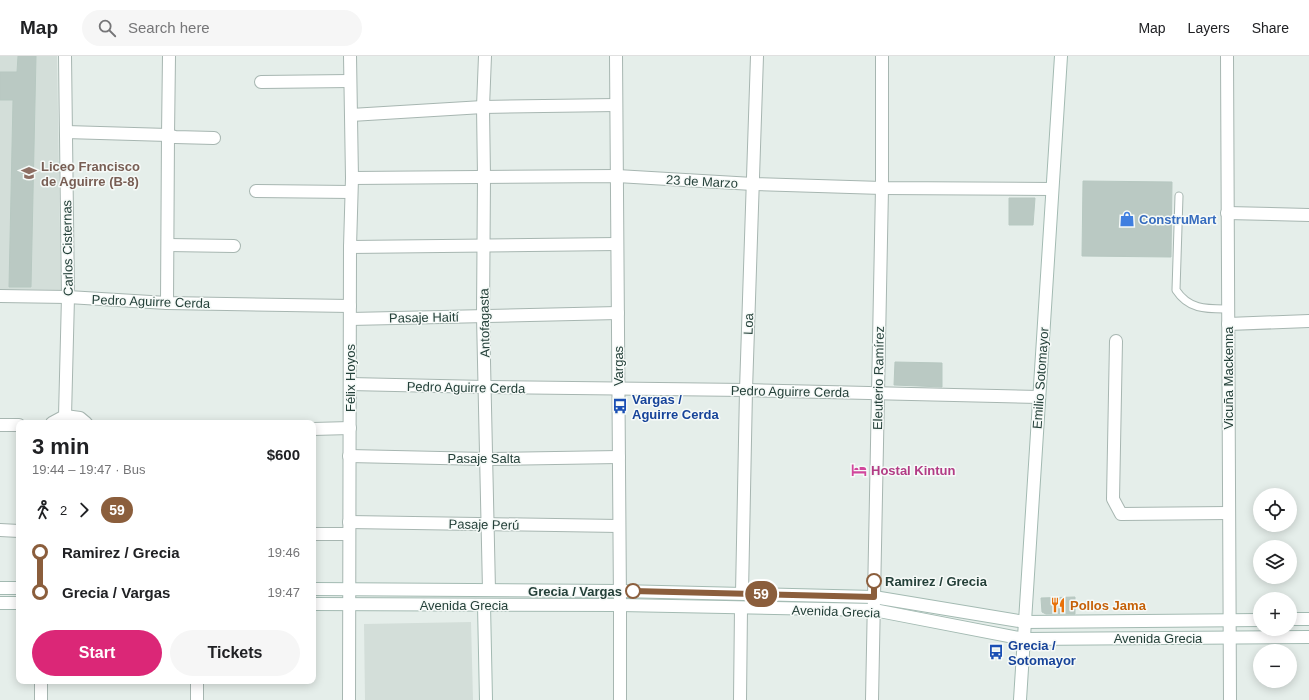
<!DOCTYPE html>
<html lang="en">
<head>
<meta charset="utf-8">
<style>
  :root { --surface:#fff; --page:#f6f6f6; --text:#202124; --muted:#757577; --line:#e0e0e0; --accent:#db2777 }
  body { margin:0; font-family:Helvetica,sans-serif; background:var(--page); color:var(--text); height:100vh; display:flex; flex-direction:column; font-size:15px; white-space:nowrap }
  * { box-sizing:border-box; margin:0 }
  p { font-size:13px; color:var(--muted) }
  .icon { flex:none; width:22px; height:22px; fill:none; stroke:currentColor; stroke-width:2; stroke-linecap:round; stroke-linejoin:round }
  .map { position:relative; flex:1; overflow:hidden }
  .side { position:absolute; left:16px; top:364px; width:300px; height:264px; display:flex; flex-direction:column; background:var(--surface); border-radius:8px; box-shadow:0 2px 10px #0003 }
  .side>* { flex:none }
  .badge { padding:0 8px; border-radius:13px; font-size:14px; line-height:26px }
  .controls { position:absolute; left:1253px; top:432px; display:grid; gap:8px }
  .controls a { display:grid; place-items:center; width:44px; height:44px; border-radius:50%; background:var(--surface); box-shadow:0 2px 10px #0003; font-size:20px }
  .map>.badge { position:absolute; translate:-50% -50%; box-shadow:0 0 0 2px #fff }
  .legs { display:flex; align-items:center; gap:6px; height:44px; padding:0 16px; font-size:13px }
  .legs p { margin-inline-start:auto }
  .summary { display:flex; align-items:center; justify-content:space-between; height:68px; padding:0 16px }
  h1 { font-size:22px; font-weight:600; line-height:30px }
  .cta { display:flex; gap:8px; margin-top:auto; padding:8px 16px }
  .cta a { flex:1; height:46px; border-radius:24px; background:var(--accent); color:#fff; font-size:16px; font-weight:600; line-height:46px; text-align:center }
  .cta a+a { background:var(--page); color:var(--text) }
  ul { padding:0 16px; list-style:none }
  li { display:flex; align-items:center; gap:14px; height:40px; font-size:15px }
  li i { display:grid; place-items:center; width:6px; height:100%; margin:0 5px; background:currentColor }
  li i::after { content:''; width:10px; height:10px; margin:-5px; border:3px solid; border-radius:50%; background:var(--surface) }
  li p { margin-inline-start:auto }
  li:first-child i { background:linear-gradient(#0000 50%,currentColor 0) }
  li:last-child i { background:linear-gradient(currentColor 50%,#0000 0) }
  header { display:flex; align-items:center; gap:24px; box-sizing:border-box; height:56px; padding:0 20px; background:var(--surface); border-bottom:1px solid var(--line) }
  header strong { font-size:19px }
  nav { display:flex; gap:22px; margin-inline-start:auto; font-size:14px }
  .search { width:280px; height:36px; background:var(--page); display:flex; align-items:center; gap:10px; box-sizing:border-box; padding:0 14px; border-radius:22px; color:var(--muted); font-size:15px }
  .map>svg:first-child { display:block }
</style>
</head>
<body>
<header>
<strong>Map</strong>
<div class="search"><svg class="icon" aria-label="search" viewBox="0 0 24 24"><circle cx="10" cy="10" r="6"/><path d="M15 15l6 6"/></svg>Search here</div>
<nav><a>Map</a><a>Layers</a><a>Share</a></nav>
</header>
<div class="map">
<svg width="1309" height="644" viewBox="0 0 1309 644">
  <rect width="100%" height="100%" fill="#e5eeea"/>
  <g fill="#d3ded9">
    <path d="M0 0H57L61 234 0 233Z"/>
    <path d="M471 566 473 644H365L364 568Z"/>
  </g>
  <g fill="#bac9c3" stroke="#b7c8c1">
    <path d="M18 0H36L31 231H9L13 44H0V16H17Z"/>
    <path d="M1083 125 1172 126 1171 201 1082 200Z"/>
    <path d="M1009 142H1035L1033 169H1009Z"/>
    <path d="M895 306 942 307V331L894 329Z"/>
    <path d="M1075 541V558H1046L1042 556 1041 542Z"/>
  </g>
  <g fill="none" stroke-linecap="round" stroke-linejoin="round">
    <g stroke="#a7b6b1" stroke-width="9">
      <path id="service" d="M1179 140 1176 234C1189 254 1207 253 1228 253"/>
    </g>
    <g stroke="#a7b6b1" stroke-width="14">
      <g id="minor">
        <path d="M485 0 483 51 484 121 483 260 489 534"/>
        <path d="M261 26 350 25"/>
        <path d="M351 59 483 51 616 49"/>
        <path d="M66 76 168 79 175 81 214 82"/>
        <path d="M352 122 617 120 753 128 882 132 1052 133"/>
        <path d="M256 135 351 136"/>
        <path d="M1227 157 1309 159"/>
        <path d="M168 189 234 190"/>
        <path d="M350 191 617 188"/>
        <path d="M0 240 68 241 167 247 350 250"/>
        <path d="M167 247 168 79 169 0"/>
        <path d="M350 263 618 257"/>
        <path d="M1228 268 1309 265"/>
        <path d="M1116 285 1113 443 1121 458 1228 457"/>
        <path d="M350 328 485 331 746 334 1039 341"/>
        <path d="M65 360 80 362 86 367"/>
        <path d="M52 367 65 360 68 241 65 0"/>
        <path d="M0 369H19"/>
        <path d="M313 373 350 372"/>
        <path d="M349 400 486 403 619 401"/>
        <path d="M349 466 619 470"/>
        <path d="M0 474 19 475"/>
        <path d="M313 478H349"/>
        <path d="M742 537 746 334 757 0"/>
        <path d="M620 549V644"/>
        <path d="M197 625V644"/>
        <path d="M349 644 350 191 352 122 350 0"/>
        <path d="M740 644 741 552"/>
        <path d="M872 644 882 132V0"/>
      </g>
    </g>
    <g stroke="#a7b6b1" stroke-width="14">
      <g id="tertiary">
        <path d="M616 0 620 549"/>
        <path d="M1227 0 1230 644"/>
        <path d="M41 625V644"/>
      </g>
    </g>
    <g stroke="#a3bab2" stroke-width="14">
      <g id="secondary">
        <path d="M0 532H19"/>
        <path d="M313 533 620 535 874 541 1025 566 1260 564"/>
        <path d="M0 547H19"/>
        <path d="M313 548 620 549 874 554 1024 583 1309 581"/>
        <path d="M484 549 486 644"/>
        <path d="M1290 563H1309"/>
        <path d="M1020 644 1061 0"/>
      </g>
    </g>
    <use href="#service" stroke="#fff" stroke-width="7"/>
    <use href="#minor" stroke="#fff" stroke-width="12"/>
    <use href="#tertiary" stroke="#fff" stroke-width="12"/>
    <use href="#secondary" stroke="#fff" stroke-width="12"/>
  </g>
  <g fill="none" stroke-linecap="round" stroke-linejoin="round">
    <g stroke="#fff" stroke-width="9">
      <path id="line-1" d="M633 535 874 541V525"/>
    </g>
    <use href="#line-1" stroke="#8b5e3c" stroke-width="6"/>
  </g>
  <defs>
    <g id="school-bare" transform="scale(1.2)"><path d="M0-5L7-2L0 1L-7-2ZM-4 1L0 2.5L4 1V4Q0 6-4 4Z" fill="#8d6e63" stroke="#f6faf8" stroke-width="2.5" paint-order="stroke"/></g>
    <g id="shop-bare" transform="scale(1.2)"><path d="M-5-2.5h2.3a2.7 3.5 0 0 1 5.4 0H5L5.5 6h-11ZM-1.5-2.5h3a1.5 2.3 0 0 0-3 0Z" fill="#3f7fe0" stroke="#f6faf8" stroke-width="2.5" paint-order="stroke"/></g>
    <g id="bus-bare" transform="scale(1.2)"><path d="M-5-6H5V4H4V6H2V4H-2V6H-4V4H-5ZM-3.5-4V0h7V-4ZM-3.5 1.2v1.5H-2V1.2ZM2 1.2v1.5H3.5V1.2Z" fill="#1a4fb4" stroke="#f6faf8" stroke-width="2.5" paint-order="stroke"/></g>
    <g id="hotel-bare" transform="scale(1.2)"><path d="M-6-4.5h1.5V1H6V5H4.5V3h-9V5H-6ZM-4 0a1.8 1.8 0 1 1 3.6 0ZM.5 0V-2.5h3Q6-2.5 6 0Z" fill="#d1479c" stroke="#f6faf8" stroke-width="2.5" paint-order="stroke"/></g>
    <g id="restaurant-bare" transform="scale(1.2)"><path d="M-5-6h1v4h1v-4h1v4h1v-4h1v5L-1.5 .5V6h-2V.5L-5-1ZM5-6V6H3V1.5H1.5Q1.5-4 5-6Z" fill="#e8710a" stroke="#f6faf8" stroke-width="2.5" paint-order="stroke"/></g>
  </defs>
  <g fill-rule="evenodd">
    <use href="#school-bare" x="29" y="117"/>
    <use href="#shop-bare" x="1127" y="163"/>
    <use href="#bus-bare" x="620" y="350"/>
    <use href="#hotel-bare" x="859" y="414"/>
    <use href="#restaurant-bare" x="1058" y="549"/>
    <use href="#bus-bare" x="996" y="596"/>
  </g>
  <g fill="#fff" stroke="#8b5e3c" stroke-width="2">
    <circle cx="874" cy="525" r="7"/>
    <circle cx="633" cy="535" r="7"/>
  </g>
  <g text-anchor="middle" stroke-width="3" stroke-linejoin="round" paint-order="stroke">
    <g font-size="13" font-weight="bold" fill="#785e54" stroke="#f6faf8" text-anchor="start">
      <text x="41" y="115">Liceo Francisco<tspan x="41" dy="15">de Aguirre (B-8)</tspan></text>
    </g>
    <g font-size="13" fill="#244039" stroke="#f6faf8">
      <text transform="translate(702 125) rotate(3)" y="5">23 de Marzo</text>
      <text transform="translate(67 192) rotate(-91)" y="5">Carlos Cisternas</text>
      <text transform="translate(151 245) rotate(2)" y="5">Pedro Aguirre Cerda</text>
      <text transform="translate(424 261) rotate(-1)" y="5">Pasaje Haití</text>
      <text transform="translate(484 267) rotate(-91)" y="5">Antofagasta</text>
      <text transform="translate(748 268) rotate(-88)" y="5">Loa</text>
      <text transform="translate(618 310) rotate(-90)" y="5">Vargas</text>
      <text transform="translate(350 322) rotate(-90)" y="5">Félix Hoyos</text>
      <text transform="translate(878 322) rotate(-89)" y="5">Eleuterio Ramírez</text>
      <text transform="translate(1040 322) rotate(-86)" y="5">Emilio Sotomayor</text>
      <text transform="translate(1228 322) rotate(-90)" y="5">Vicuña Mackenna</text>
      <text transform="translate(466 331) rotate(1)" y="5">Pedro Aguirre Cerda</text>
      <text transform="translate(790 335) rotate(1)" y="5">Pedro Aguirre Cerda</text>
      <text x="484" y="407">Pasaje Salta</text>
      <text transform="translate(484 468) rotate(1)" y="5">Pasaje Perú</text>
      <text x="464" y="554">Avenida Grecia</text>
      <text transform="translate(836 555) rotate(2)" y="5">Avenida Grecia</text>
      <text x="1158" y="587">Avenida Grecia</text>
    </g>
    <g font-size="13" font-weight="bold" fill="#366cbe" stroke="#f6faf8" text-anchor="start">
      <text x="1139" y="168">ConstruMart</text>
    </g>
    <g font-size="13" font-weight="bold" fill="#164399" stroke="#f6faf8" text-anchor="start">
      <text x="632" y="348">Vargas /<tspan x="632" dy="15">Aguirre Cerda</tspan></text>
      <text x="1008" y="594">Grecia /<tspan x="1008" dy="15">Sotomayor</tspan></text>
    </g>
    <g font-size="13" font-weight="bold" fill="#b23c85" stroke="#f6faf8" text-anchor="start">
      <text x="871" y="419">Hostal Kintun</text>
    </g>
    <g font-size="13" font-weight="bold" fill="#244039" stroke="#f6faf8" text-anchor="start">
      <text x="885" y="530">Ramirez / Grecia</text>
      <text x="622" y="540" text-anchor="end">Grecia / Vargas</text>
    </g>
    <g font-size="13" font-weight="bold" fill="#c56008" stroke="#f6faf8" text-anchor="start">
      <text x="1070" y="554">Pollos Jama</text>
    </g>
  </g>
</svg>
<div class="controls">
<a><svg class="icon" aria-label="locate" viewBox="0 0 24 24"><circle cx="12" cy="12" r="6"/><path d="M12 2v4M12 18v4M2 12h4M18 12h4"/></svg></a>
<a><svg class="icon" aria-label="layers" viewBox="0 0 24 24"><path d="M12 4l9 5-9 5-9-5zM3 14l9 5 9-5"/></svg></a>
<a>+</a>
<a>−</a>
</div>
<b class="badge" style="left:761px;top:538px;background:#8b5e3c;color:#fff">59</b>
<section class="side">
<div class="summary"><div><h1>3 min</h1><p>19:44 – 19:47 · Bus</p></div><b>$600</b></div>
<div class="legs"><svg class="icon" aria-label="walk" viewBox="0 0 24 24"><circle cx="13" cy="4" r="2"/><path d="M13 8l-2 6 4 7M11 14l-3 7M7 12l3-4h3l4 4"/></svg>2<svg class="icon" aria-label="forward" viewBox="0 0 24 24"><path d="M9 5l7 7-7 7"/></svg><b class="badge" style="background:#8b5e3c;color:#fff">59</b></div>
<ul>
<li><i style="color:#8b5e3c"></i><b>Ramirez / Grecia</b><p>19:46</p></li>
<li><i style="color:#8b5e3c"></i><b>Grecia / Vargas</b><p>19:47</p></li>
</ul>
<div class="cta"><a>Start</a><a>Tickets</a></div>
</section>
</div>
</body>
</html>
